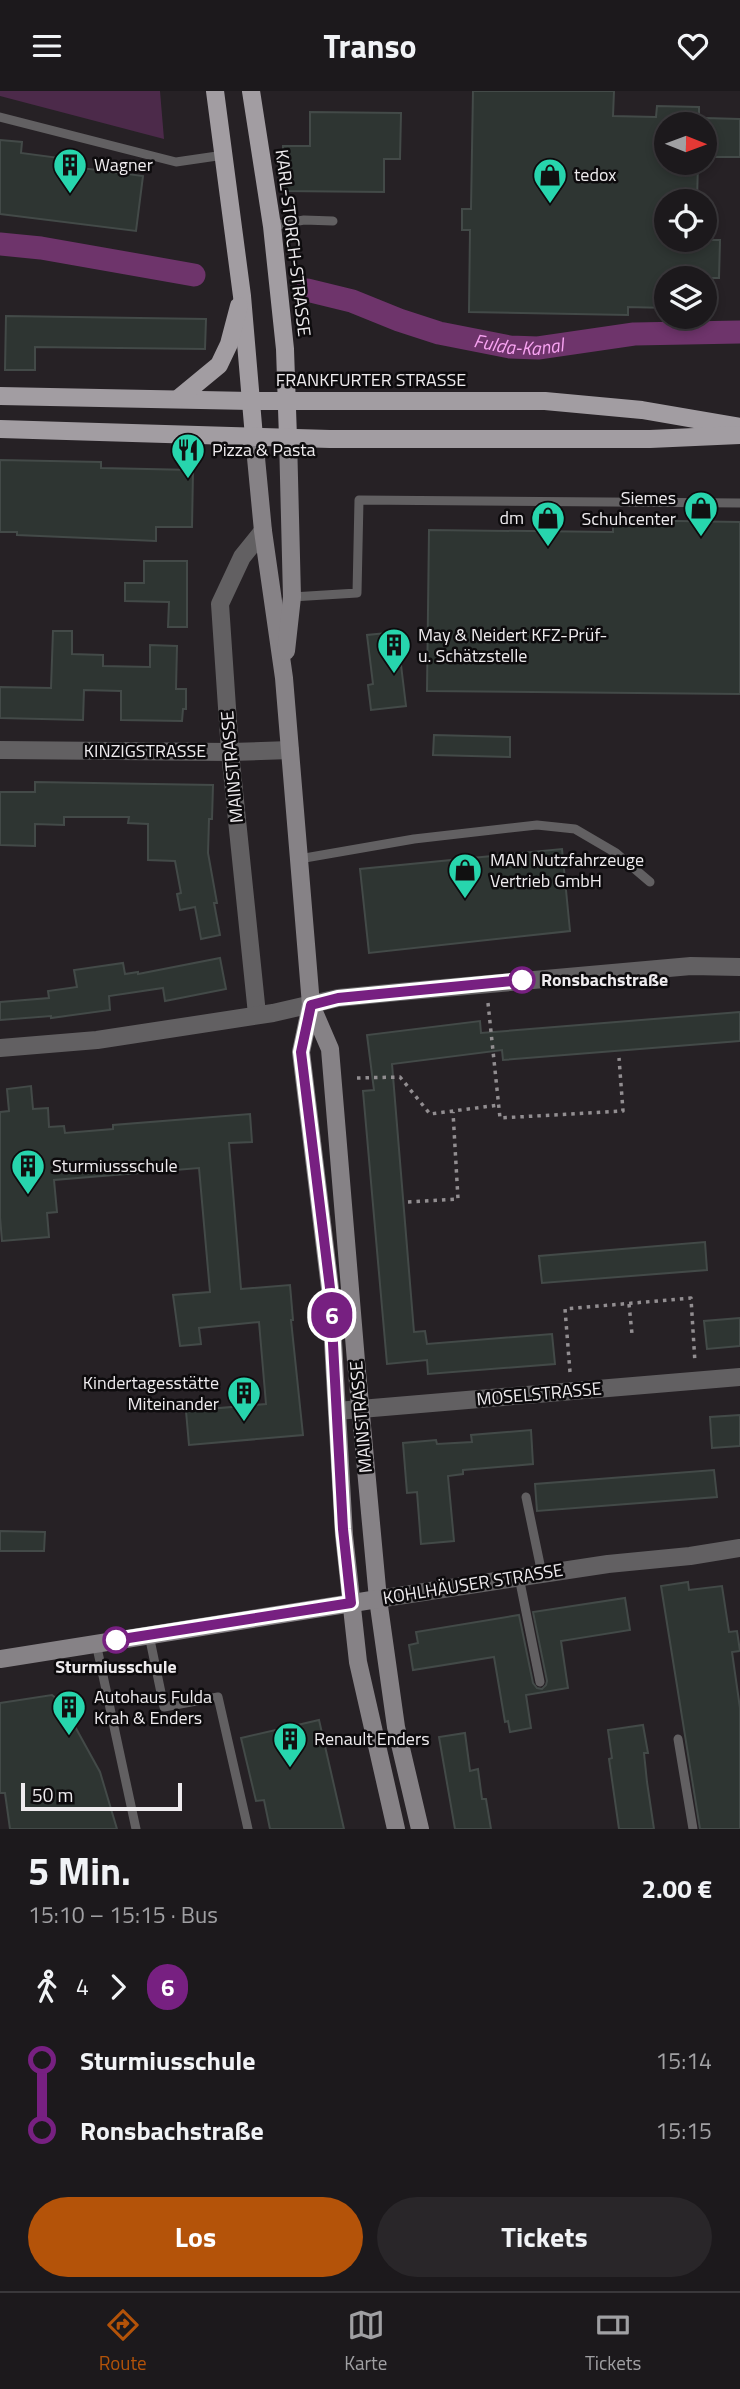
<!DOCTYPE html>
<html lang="de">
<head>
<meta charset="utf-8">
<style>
  :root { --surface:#1c191c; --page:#292629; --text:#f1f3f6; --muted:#a0a0a3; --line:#3a383b; --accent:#b45309 }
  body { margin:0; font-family:"Titillium Web",sans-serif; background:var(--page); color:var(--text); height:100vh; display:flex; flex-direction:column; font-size:26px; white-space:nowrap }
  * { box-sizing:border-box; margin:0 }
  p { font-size:23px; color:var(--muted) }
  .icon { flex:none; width:38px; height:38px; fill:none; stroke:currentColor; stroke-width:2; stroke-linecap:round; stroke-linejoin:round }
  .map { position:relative; height:1738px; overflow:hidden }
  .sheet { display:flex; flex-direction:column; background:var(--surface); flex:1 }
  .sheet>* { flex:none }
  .badge { padding:0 14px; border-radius:23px; font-size:24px; line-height:46px }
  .needle { width:46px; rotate:91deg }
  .fabs { position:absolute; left:654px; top:21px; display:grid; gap:14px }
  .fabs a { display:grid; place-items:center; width:63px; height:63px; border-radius:50%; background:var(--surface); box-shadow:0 4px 10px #0003,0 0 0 2px var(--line); font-size:35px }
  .scale { position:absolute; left:21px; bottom:18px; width:161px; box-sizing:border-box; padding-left:7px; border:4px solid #eeebee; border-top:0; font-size:19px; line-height:24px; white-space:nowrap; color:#eeebee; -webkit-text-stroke:5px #0d0b0d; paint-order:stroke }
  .map>.badge { position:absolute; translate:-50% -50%; box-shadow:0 0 0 4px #fff }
  .legs { display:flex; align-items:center; gap:10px; height:77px; padding:0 28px; font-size:23px }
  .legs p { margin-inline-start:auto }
  .summary { display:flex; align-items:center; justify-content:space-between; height:119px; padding:0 28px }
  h1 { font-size:38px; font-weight:700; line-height:52px }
  .cta { display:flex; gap:14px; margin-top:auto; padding:14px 28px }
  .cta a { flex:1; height:80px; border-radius:42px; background:var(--accent); color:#fff; font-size:28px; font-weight:700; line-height:80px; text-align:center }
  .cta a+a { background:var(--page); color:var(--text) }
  ul { padding:0 28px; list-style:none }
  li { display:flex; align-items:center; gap:24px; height:70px; font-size:26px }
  li i { display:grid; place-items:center; width:10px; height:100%; margin:0 9px; background:currentColor }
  li i::after { content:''; width:18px; height:18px; margin:-9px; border:5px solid; border-radius:50%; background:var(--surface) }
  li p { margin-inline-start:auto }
  li:first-child i { background:linear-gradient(#0000 50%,currentColor 0) }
  li:last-child i { background:linear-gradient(currentColor 50%,#0000 0) }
  header { display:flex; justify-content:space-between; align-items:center; height:91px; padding:0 28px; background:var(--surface); font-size:32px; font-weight:700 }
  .tab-bar { display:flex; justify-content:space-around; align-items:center; height:98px; border-top:2px solid var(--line); background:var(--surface); font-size:19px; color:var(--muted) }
  .tab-bar a { display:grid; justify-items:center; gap:4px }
  .tab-bar .on { color:var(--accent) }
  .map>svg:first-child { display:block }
</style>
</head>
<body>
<header><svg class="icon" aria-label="menu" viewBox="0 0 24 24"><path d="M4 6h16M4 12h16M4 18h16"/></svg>Transo<svg class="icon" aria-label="heart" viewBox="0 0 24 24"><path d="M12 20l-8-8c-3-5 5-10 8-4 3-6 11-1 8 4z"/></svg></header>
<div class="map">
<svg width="740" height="1738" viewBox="0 0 740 1738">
  <rect width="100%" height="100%" fill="#262125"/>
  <path fill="#4c2a4a" d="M0 0H160L164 48 0 5Z"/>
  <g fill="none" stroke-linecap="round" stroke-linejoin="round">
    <g stroke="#6e346b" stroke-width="23">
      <path d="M0 153 41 157 194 184"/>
      <path id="s1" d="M307 199 352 210 399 229 439 242 510 256 538 257 634 243 740 241"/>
    </g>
  </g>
  <g fill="#2e3532" stroke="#434a48" stroke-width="2">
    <path d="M473 0H614L613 25 656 26 657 15 699 16V33H667V72H698L697 110H667V149H720L719 187H667V217L628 216V224L469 221 470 139H462V118H471Z"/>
    <path d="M310 21 401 22 400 68H384V101L282 100 283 55H310Z"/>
    <path d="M705 27 740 28V66H705Z"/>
    <path d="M0 49 22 51 21 62 82 70 81 77 143 85 136 140 0 123Z"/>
    <path d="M6 225 206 228 205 258 35 256V279H5Z"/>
    <path d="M0 369 101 371V377L193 379 192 436H156V450L17 444V441H0Z"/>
    <path d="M613 429 740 431V603L427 600 429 439 613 441Z"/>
    <path d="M144 470H187V536H168L169 511 125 510V492H144Z"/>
    <path d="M53 540H72V563L103 564V575L150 576V554L177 555 176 598H186V618H183L182 630 121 629V600L84 599 83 629 0 627V596L51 597Z"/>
    <path d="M397 541 406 615 371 619 368 594 373 593 367 544Z"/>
    <path d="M434 644 510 646V666L433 664Z"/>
    <path d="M35 691 213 694 212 728H209L208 762 217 812H214L220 844 201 848 195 816 180 819 177 803 181 802 175 770 148 769V733L128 732 129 726H64V734L35 733V755L0 754V701H35Z"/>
    <path d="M562 758 570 840 369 862 360 778Z"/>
    <path d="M220 867 226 898 165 910 163 897 109 905 110 919 51 927V925L0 929V911L49 907 48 900 77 896 74 879 123 872 125 883 138 881V883Z"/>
    <path d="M740 921V950L503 969 502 959 392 973 414 1241 425 1240 427 1253 552 1243 555 1273 428 1283 427 1269 387 1273 363 1000 374 999 367 944 480 930 481 942Z"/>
    <path d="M31 995 33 1018 48 1017 49 1036 64 1035 65 1042 113 1038V1034L250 1023 252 1051 229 1052 241 1198 290 1194 293 1229H291L303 1344 189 1354 186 1320 266 1313 259 1231 199 1237 201 1253 180 1255 173 1204 210 1201 199 1077 54 1089 57 1121 47 1122 49 1146 2 1150 0 1126V1021L9 1020 7 998Z"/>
    <path d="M705 1151 707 1179 542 1192 539 1165Z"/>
    <path d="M740 1227V1255L707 1258 704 1230Z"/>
    <path d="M740 1324V1355L712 1357 710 1326Z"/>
    <path d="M531 1339 533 1373 463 1379V1383L448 1385 454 1450 421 1453 417 1401 407 1402 403 1352 436 1349 437 1353 472 1351 471 1344Z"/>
    <path d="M714 1379 717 1406 537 1420 535 1393Z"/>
    <path d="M0 1440 45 1441 44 1460H0Z"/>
    <path d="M688 1491 689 1499 722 1495 729 1541 737 1540 740 1560 732 1561 740 1617V1738H700L661 1495Z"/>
    <path d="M625 1507 630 1539 561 1550 568 1597 526 1604 531 1637 510 1641 508 1630 505 1631 494 1566 413 1579 409 1554 418 1552 416 1541 519 1524 533 1592 537 1597 542 1598 546 1594 547 1590 533 1521Z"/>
    <path d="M52 1604 62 1612 100 1681 117 1738H10L5 1702H0V1612Z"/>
    <path d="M319 1629 344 1738H270L264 1709 256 1710 241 1647Z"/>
    <path d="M643 1634 648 1662H644L647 1691 654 1738H619L609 1668 612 1667 608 1639Z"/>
    <path d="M465 1642 470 1680 478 1678 482 1708H486L491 1738H455L439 1646Z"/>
  </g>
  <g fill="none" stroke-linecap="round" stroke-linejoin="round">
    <g stroke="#928e91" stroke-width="3.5" stroke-dasharray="3.5 5" stroke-linecap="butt">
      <path d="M488 912 500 1027 623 1020 619 967"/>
      <path d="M357 987 400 986 430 1023 499 1014"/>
      <path d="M408 1111 458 1108 453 1021"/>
      <path d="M629 1213 632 1243"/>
      <path d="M570 1281 565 1218 691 1207 695 1272"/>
    </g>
    <g stroke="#626062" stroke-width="9">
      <path d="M0 26 176 71 224 64"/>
      <path d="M272 135 304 129 333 130"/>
      <path d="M292 506 357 502 359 409 740 412"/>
      <path d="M299 768 414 748 537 734 575 738 616 762 650 791"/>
      <path d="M526 1406 542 1483"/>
      <path d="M519 1486 540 1591"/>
      <path d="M149 1544 164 1616 218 1606 248 1738"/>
      <path d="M96 1552 136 1738"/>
      <path d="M678 1648 693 1738"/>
    </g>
    <g stroke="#626062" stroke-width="18">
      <path d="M0 659 230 661 290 659"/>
      <path d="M257 923 230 661 220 513 242 466 263 440"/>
      <path d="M0 957 97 949 273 922 338 907 399 901 691 875 740 876"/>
      <path d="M337 1320 740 1286"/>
      <path d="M378 1508 608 1473 690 1465 740 1457"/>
    </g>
    <g stroke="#868286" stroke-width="18">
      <path d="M254 346 263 440 284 587 306 853 311 914 301 961 330 1197 344 1444 358 1571 396 1738"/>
      <path d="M286 560 292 506 288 347"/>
      <path d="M311 914 330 958 356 1270 378 1508 396 1636 420 1738"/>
      <path d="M0 1568 378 1508"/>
    </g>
    <g stroke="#a29da2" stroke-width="18">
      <path d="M215 0 242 205 254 346"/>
      <path d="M251 0 272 135 285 258 288 347"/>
      <path d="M0 305 251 310H545L642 319 740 336"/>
      <path d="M179 307 219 274 229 253 239 215"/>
      <path d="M0 338 330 348H650L740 344"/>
    </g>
  </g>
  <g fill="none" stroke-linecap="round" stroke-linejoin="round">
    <g stroke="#fff" stroke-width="16">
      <path id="line-1" d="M116 1549 351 1512 343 1438 330 1197 301 961 311 914 338 907 522 889"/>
    </g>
    <use href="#line-1" stroke="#772081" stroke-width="10"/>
  </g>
  <defs>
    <g id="building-pin" transform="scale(1.75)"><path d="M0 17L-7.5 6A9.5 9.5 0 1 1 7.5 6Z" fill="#27d5ad" stroke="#0d0b0d"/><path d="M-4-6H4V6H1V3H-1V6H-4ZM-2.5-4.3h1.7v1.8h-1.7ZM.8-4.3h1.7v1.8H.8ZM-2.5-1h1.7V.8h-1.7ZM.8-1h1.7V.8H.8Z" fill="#111"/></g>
    <g id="shop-pin" transform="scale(1.75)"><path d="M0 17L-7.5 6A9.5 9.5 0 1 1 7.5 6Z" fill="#27d5ad" stroke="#0d0b0d"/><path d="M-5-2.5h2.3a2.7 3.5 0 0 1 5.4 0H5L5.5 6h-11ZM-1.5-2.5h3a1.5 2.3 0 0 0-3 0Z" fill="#111"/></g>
    <g id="restaurant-pin" transform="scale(1.75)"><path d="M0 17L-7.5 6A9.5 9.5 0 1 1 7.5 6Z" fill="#27d5ad" stroke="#0d0b0d"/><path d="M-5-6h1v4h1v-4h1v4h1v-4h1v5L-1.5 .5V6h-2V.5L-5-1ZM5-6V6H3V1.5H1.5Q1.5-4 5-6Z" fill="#111"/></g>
  </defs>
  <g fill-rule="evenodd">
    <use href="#building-pin" x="70" y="74"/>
    <use href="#shop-pin" x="550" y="84"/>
    <use href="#restaurant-pin" x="188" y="359"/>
    <use href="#shop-pin" x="701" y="417"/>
    <use href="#shop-pin" x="548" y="427"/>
    <use href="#building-pin" x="394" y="554"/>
    <use href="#shop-pin" x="465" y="779"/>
    <use href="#building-pin" x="28" y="1075"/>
    <use href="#building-pin" x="244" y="1302"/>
    <use href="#building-pin" x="69" y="1616"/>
    <use href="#building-pin" x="290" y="1648"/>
  </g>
  <g fill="#fff" stroke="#772081" stroke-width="3.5">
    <circle cx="522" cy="889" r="12"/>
    <circle cx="116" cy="1549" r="12"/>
  </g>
  <g text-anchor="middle" stroke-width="5" stroke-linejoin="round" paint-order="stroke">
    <g font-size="18" fill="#eeebee" stroke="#0d0b0d" text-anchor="start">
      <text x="94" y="80">Wagner</text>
      <text x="574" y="90">tedox</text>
      <text x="212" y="365">Pizza &amp; Pasta</text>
      <text x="676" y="413" text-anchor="end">Siemes<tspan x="676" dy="21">Schuhcenter</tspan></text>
      <text x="524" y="433" text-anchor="end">dm</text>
      <text x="418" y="550">May &amp; Neidert KFZ-Prüf-<tspan x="418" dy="21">u. Schätzstelle</tspan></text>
      <text x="490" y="775">MAN Nutzfahrzeuge<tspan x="490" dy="21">Vertrieb GmbH</tspan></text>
      <text x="52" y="1081">Sturmiussschule</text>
      <text x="219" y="1298" text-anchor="end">Kindertagesstätte<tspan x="219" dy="21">Miteinander</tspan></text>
      <text x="94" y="1612">Autohaus Fulda<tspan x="94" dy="21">Krah &amp; Enders</tspan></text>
      <text x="314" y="1654">Renault Enders</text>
    </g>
    <g font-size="18" fill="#eeebee" stroke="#0d0b0d">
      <text transform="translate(293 152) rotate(83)" y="6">KARL-STORCH-STRASSE</text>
      <text x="371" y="295">FRANKFURTER STRASSE</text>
      <text x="145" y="666">KINZIGSTRASSE</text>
      <text transform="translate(232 676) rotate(-95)" y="6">MAINSTRASSE</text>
      <text transform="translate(539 1303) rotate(-5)" y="6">MOSELSTRASSE</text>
      <text transform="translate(361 1326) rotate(-95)" y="6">MAINSTRASSE</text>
      <text transform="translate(473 1493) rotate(-9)" y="6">KOHLHÄUSER STRASSE</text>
    </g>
    <g font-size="18" font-weight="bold" fill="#eeebee" stroke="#0d0b0d" text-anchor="start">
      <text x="541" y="895">Ronsbachstraße</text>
      <text x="116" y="1582" text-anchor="middle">Sturmiusschule</text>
    </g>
    <g font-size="19" font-style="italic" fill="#f8a3f2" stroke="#0d0b0d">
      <text dy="7" stroke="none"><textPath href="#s1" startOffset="220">Fulda-Kanal</textPath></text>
    </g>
  </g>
</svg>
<div class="fabs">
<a><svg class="needle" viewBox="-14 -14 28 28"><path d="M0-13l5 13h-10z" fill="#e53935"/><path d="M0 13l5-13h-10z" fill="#a0a0a3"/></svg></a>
<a><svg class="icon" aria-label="locate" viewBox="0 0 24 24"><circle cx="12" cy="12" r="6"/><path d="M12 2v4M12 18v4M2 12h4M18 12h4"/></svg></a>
<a><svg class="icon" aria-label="layers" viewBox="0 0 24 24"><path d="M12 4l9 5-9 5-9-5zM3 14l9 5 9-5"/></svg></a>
</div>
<div class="scale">50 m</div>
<b class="badge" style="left:332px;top:1224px;background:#772081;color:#fff">6</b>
</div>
<section class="sheet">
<div class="summary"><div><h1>5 Min.</h1><p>15:10 – 15:15 · Bus</p></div><b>2.00 €</b></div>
<div class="legs"><svg class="icon" aria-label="walk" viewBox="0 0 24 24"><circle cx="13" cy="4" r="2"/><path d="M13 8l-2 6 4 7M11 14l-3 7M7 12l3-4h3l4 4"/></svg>4<svg class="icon" aria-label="forward" viewBox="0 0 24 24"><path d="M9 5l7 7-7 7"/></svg><b class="badge" style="background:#772081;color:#fff">6</b></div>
<ul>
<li><i style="color:#772081"></i><b>Sturmiusschule</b><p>15:14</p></li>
<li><i style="color:#772081"></i><b>Ronsbachstraße</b><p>15:15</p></li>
</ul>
<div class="cta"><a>Los</a><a>Tickets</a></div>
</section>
<nav class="tab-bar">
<a class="on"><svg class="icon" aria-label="directions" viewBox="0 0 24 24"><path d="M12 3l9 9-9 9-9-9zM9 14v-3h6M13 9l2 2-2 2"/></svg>Route</a>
<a><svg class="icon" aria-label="map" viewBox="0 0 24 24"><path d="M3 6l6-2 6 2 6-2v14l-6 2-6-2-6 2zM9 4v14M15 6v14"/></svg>Karte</a>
<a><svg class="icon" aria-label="tickets" viewBox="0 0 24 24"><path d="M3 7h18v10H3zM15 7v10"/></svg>Tickets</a>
</nav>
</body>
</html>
